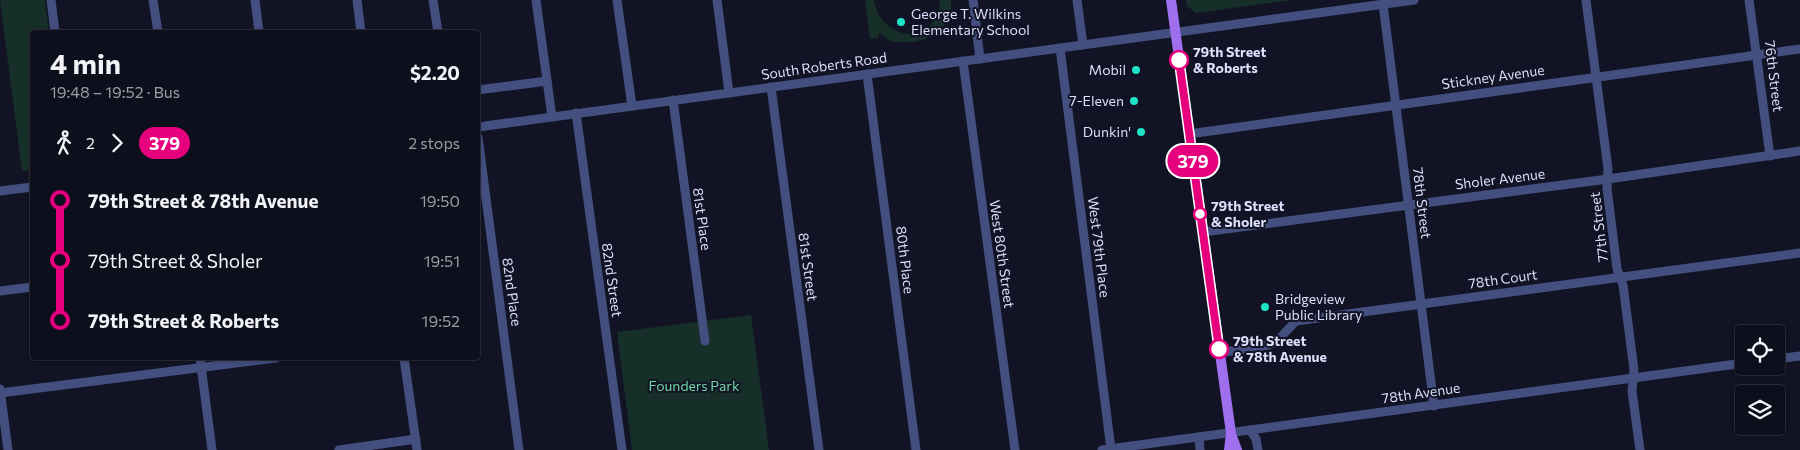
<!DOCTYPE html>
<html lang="en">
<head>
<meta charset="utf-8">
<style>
  :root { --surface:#0e0f1c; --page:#171825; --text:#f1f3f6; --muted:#9b9ca3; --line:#2e2f3b }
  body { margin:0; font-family:Commissioner,sans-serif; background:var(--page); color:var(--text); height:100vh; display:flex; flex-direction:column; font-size:19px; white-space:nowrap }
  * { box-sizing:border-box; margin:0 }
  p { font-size:16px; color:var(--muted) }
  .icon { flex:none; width:28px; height:28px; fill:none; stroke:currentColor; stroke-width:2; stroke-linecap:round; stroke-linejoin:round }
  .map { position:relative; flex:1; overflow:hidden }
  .details { position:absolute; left:30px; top:30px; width:450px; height:330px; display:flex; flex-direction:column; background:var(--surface); border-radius:5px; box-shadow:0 1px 4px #0004,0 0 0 1px var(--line) }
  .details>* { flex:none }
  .badge { padding:0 10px; border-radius:16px; font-size:18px; line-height:32px }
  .fabs { position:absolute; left:1735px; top:325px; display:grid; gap:10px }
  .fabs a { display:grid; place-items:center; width:50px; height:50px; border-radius:5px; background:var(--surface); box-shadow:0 1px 4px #0004,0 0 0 1px var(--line); font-size:25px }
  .map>.badge { position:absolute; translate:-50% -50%; box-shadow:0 0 0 2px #fff }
  .legs { display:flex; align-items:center; gap:8px; height:55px; padding:0 20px; font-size:16px }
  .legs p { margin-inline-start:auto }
  .overview { display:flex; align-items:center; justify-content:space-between; height:85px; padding:0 20px }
  h1 { font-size:28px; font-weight:700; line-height:38px }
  ul { padding:0 20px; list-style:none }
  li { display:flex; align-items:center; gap:18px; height:60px; font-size:19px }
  li i { display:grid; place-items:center; width:8px; height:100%; margin:0 6px; background:currentColor }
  li i::after { content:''; width:12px; height:12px; margin:-6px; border:4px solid; border-radius:50%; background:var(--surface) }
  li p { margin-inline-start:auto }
  li:first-child i { background:linear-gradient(#0000 50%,currentColor 0) }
  li:last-child i { background:linear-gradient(currentColor 50%,#0000 0) }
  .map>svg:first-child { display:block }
</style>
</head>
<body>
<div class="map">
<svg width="1800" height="450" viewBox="0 0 1800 450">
  <rect width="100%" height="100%" fill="#121425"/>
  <g fill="#162f28">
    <path d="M0 0H45L49 32H32V170L22 171Z"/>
    <path d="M865 0H874C879 35 925 49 938 12 940 9 939 4 940 0H951C954 28 926 45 901 42 897 42 892 42 889 40 886 38 882 35 879 33V37L870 39Z"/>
    <path d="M1186 0H1293L1196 13 1187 6Z"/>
    <path d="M751 315 769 450H632L617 332Z"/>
  </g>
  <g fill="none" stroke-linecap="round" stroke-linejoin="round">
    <g stroke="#434f7f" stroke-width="9">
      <path d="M51 0 55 32"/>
      <path d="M153 0 158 32"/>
      <path d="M255 0 259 32"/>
      <path d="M357 0 361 32"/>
      <path d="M433 0 438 32"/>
      <path d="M536 0 552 117"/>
      <path d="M617 0 632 106"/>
      <path d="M717 0 729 93"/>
      <path d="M973 0 980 59"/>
      <path d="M1077 0 1083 45"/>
      <path d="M1586 0 1608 169 1607 188 1617 269 1623 285 1634 370 1632 391 1640 450"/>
      <path d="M1749 0 1770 156"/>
      <path d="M1383 4 1434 406"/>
      <path d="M1060 48 1111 449"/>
      <path d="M963 61 1015 450"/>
      <path d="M867 74 916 450"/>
      <path d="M771 87 819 450"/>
      <path d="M478 90 547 81"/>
      <path d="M673 100 705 341"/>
      <path d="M576 113 622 450"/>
      <path d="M478 127 1414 0"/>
      <path d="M1189 134 1800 49"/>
      <path d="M478 137 519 450"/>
      <path d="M0 191 32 187"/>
      <path d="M1203 232 1608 179 1800 151"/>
      <path d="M0 291 32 287"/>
      <path d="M1219 353 1268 345 1276 342 1296 321 1800 253"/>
      <path d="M200 358 212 450"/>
      <path d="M404 358 417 450"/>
      <path d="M1776 359 1800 356"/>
      <path d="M0 389 8 450"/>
      <path d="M0 393 276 358"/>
      <path d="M1250 430 1256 439 1258 450"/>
      <path d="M1199 437 1200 450"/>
      <path d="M339 450 416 439"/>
      <path d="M1102 450 1744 363"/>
    </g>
    <g stroke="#9f6fee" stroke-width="10">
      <path d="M1171 0 1231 433 1229 450"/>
      <path d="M1231 434 1237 450"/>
    </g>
  </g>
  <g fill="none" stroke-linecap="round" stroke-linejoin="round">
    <g stroke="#fff" stroke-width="11">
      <path id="line-1" d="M1179 60 1219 349"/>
    </g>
    <use href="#line-1" stroke="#e6007e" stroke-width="8"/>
  </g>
  <g fill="#1ee4c7" stroke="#121425" stroke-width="2">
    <circle cx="901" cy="22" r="5"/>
    <circle cx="1136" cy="70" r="5"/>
    <circle cx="1134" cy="101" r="5"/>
    <circle cx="1141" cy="132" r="5"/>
    <circle cx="1265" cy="307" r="5"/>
  </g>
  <g fill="#fff" stroke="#e6007e" stroke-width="2.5">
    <circle cx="1179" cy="60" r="9"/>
    <circle cx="1200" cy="214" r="6"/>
    <circle cx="1219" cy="349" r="9"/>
  </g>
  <g text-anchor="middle" stroke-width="4" stroke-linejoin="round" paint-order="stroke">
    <g font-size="14" fill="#dbdffb" stroke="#121425" text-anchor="end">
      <text x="911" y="19" text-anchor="start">George T. Wilkins<tspan x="911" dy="16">Elementary School</tspan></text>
      <text x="1126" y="75">Mobil</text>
      <text x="1124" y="106">7-Eleven</text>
      <text x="1131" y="137">Dunkin'</text>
      <text x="1275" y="304" text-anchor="start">Bridgeview<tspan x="1275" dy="16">Public Library</tspan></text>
    </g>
    <g font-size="14" font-weight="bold" fill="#dbdffb" stroke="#121425" text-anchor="start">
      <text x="1193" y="57">79th Street<tspan x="1193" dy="16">&amp; Roberts</tspan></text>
      <text x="1211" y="211">79th Street<tspan x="1211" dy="16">&amp; Sholer</tspan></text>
      <text x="1233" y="346">79th Street<tspan x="1233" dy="16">&amp; 78th Avenue</tspan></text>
    </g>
    <g font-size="14" fill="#dbdffb" stroke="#121425">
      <text transform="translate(824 66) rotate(-8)" y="5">South Roberts Road</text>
      <text transform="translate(1774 76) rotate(83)" y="5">76th Street</text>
      <text transform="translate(1493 77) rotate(-8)" y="5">Stickney Avenue</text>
      <text transform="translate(1500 179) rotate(-7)" y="5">Sholer Avenue</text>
      <text transform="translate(1422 203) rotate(83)" y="5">78th Street</text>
      <text transform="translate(702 219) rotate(82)" y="5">81st Place</text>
      <text transform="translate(1599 227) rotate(-97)" y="5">77th Street</text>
      <text transform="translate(1099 247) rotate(83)" y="5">West 79th Place</text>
      <text transform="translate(1002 254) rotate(82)" y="5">West 80th Street</text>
      <text transform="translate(905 260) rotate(83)" y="5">80th Place</text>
      <text transform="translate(808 267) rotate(82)" y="5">81st Street</text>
      <text transform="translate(1503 279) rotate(-8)" y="5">78th Court</text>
      <text transform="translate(612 280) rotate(82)" y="5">82nd Street</text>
      <text transform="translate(512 292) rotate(82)" y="5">82nd Place</text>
      <text transform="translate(1421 393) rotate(-8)" y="5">78th Avenue</text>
    </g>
    <g font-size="14" fill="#6fd3a1" stroke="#121425">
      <text x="694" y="391">Founders Park</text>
    </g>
  </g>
</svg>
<div class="fabs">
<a><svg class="icon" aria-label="locate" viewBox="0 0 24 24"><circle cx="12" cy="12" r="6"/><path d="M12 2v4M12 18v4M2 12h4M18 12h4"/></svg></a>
<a><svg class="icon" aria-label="layers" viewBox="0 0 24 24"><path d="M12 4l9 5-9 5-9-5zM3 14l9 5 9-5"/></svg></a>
</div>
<b class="badge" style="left:1193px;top:161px;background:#e6007e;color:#fff">379</b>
<section class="details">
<div class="overview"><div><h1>4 min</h1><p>19:48 – 19:52 · Bus</p></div><b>$2.20</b></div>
<div class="legs"><svg class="icon" aria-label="walk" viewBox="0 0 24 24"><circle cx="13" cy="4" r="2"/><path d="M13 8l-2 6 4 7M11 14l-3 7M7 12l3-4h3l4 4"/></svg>2<svg class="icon" aria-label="forward" viewBox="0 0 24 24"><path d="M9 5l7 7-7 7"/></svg><b class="badge" style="background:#e6007e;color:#fff">379</b><p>2 stops</p></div>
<ul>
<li><i style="color:#e6007e"></i><b>79th Street &amp; 78th Avenue</b><p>19:50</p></li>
<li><i style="color:#e6007e"></i><span>79th Street &amp; Sholer</span><p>19:51</p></li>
<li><i style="color:#e6007e"></i><b>79th Street &amp; Roberts</b><p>19:52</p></li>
</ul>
</section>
</div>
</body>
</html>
